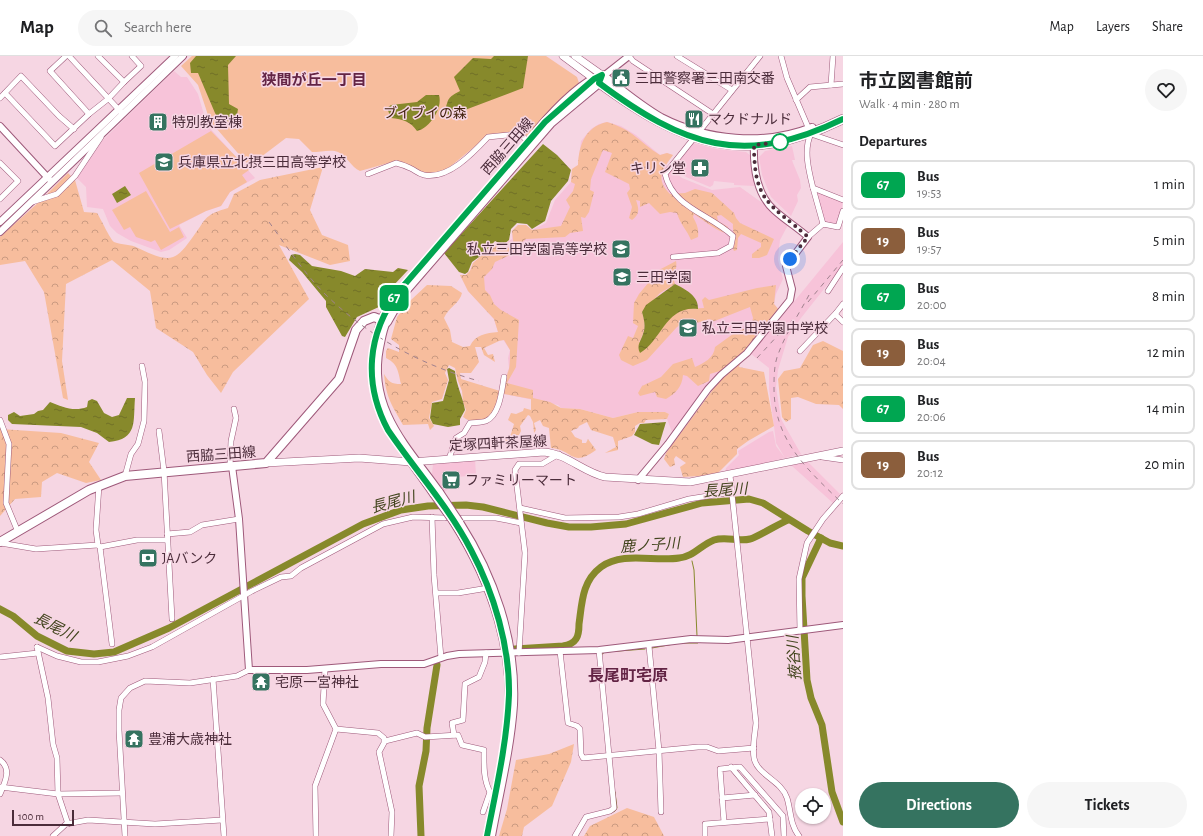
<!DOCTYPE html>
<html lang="en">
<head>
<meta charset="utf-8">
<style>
  :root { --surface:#fff; --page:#f6f6f6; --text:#202124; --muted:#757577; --line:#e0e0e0; --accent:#357360 }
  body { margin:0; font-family:"Alegreya Sans","Noto Sans JP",sans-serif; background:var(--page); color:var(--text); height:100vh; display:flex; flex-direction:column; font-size:15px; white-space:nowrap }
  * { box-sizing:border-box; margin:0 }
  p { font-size:13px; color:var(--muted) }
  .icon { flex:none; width:22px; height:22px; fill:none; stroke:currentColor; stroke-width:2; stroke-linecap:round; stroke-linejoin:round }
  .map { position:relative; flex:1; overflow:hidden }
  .panel { display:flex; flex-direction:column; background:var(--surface); width:360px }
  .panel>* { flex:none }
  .badge { padding:0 8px; border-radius:6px; font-size:14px; line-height:26px }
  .controls { position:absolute; left:795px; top:732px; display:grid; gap:8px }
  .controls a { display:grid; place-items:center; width:36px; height:36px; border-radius:50%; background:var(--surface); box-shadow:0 1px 3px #0004; font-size:20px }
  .scale { position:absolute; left:12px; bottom:10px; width:62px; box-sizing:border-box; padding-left:4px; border:2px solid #4b2c3a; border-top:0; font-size:11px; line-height:14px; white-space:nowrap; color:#4b2c3a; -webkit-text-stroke:3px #f6d6e3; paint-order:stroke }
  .you { position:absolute; width:20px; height:20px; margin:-10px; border:3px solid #fff; border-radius:50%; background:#1a73e8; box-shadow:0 0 0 6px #1a73e833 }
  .map>.badge { position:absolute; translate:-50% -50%; box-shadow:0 0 0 2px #fff }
  h2 { padding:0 16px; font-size:15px; line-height:36px }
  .round { display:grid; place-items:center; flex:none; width:42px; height:42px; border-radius:21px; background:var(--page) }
  .head { display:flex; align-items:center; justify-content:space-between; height:68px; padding:0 16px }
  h1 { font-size:19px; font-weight:700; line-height:30px }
  .primary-button { display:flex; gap:8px; margin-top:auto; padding:8px 16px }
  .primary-button a { flex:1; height:46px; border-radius:24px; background:var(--accent); color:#fff; font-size:16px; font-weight:700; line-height:46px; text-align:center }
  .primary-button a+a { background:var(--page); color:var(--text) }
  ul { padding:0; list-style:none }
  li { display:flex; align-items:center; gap:12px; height:50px; margin:0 8px 6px; padding:0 8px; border:2px solid var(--line); border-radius:8px }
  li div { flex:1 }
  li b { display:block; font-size:15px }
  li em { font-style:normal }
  li .badge { min-width:44px; font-weight:700; text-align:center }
  header { display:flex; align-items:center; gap:24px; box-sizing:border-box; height:56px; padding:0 20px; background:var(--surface); border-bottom:1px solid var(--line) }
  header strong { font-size:19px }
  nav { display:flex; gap:22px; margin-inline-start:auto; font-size:14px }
  .search { width:280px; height:36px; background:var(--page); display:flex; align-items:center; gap:10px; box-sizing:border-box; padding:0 14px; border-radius:22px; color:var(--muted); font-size:15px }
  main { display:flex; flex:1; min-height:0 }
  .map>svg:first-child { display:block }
</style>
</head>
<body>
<header>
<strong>Map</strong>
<div class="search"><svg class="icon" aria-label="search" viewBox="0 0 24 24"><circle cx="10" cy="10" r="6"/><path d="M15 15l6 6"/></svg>Search here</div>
<nav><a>Map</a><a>Layers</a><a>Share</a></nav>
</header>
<main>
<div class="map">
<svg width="843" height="780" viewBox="0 0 843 780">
  <defs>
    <pattern id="forest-crowns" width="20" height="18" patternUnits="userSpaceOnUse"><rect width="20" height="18" fill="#f7bd9d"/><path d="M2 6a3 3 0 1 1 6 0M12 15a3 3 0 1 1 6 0" fill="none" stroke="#ca9a81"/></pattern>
    <pattern id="water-ripples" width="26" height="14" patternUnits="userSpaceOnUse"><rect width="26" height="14" fill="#87892b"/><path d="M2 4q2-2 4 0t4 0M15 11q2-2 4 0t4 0" fill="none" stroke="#707026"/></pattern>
  </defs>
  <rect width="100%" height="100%" fill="#f6d6e3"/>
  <g fill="#f7c3d9">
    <path d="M174 15 181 21H187L198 38 207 69 255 122 230 136 221 150 206 155 179 169 187 182 169 194 161 196 131 185 117 177 110 170 103 153 87 151 86 131 77 122 102 85Z"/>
    <path d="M607 66 621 70 636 79 660 99 667 97 673 99 666 109 682 122 712 134 740 131 761 146 788 169 780 184 779 192 778 204 783 223 776 238 774 248 779 254 728 310 710 324 672 376 667 363 669 358 665 356H638L613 362 580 353 561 352 558 349 504 338 506 320 509 312 508 302 510 294 498 276 494 263 468 235 460 219H466L470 215 473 207 495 188 503 189 512 183V175L518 169H526L532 174 546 167 555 144 571 126 572 113 578 109 581 85 591 73 599 68Z"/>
    <path d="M693 87 716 93 746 96 751 100 754 130 734 129V127L714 125 713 129 710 131 686 121 675 111Z"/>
    <path d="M792 90 795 104H792L793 107 800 124 801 132 797 139 798 145 791 160 771 141 762 119 759 101 765 95Z"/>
    <path d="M816 134 843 145 841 157 836 168 826 166 821 162Z"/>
    <path d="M843 186V209L801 262 788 281 778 314 776 331 781 363 801 398 725 417 726 412 739 399 738 395 769 376 773 375 776 390 785 402 776 387 775 378 769 333V312L751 298Z"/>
    <path d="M475 403 476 419 458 421V427L444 436 432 418 433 408Z"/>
    <path d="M808 406 840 438 833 447 791 409Z"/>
  </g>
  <g fill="#f7bd9d">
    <path d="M192 0H546L577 21 579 27 544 60 527 80 519 76 490 78 446 114 426 118 392 106 360 115C351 111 347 100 338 96 332 93 320 96 312 96L299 83 286 82 249 110 210 65 198 29 181 10Z"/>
    <path d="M211 75 249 114 242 119 247 126 230 136 221 150 206 155 170 173 139 117Z"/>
    <path d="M146 135 170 176 179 171 184 181 161 194 155 184 151 186 136 181 130 171 124 174 112 154Z"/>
  </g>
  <g fill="url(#forest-crowns)">
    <path d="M607 66C634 74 639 86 660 99L667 97 673 99C662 114 655 123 670 138L685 137 695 133 712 137 734 157 736 162 740 167 774 183 767 199 759 202H752V198L761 191V187L741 178 738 182 737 194 734 195 733 193C737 183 732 177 733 168L721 159 717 160 718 165 728 171 725 177C717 175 703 164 694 158L693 161C697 168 699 173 698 181L691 184C687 174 680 168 677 157L670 156 660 158 649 147 640 151V145L636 144C639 153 640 158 632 164L629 162 632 151 627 137 630 133 629 128 605 116 612 97 603 94 591 123 590 134 594 136 589 156 585 162 581 161 583 175 570 177 565 181 526 183 521 187 519 193 514 197 495 206 492 213 484 221 485 234 490 239 494 248 501 254 519 264 516 311 507 327 533 334V342L550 346 561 352 580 353 613 362 638 356H665L669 358 667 363 646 364 644 367H640L635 370V376L632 380 618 385V394L605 397 616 391 613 381 591 374 587 366 579 370 578 372 571 375 575 381 582 384V387H586L588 383 596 394C571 412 574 394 551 392L549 372 543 370 540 364 534 367 536 374 534 377 533 366 530 360 528 359 520 370 521 375 517 383 510 385 506 390 505 383 511 378 514 368 508 364 511 357 516 358 523 355 524 352 531 354V343L504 338C504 328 506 322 509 313 510 309 510 299 510 294L504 284 499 285 484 292 488 299 493 298 495 306 484 299 481 291H475L479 306 471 317H460L461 323 500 335C500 354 482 375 463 361L466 354 463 346 462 335 458 325 455 312 449 309 445 317 448 324 442 343 432 346 429 362 434 370 430 374 428 368 403 369C392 349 386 342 384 318 389 326 391 328 401 328 398 315 398 308 386 302V295L388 292 399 296V289L391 283 397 261 411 244 427 229 451 230 462 237C460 247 448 252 444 262L450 274 452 286 463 291 470 290C475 279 486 277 498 276L494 263 468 235 460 219H466L470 215 473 207 495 188 509 192H514L512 175 518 169H526L532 174 561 170 570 151 566 144 573 135 575 128 571 126 572 113 578 109C579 89 585 71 607 66Z"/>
    <path d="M323 111 310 154 322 179 348 189 350 205 330 209 279 189 309 243 233 316 221 337 207 319 193 296 156 272 150 235 112 204 66 228 62 305 68 344 63 342 44 236 25 205 0 209V181L40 145 68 117 75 124 84 156 97 157C101 163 110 183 114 186 122 189 131 188 138 192 173 209 176 205 197 175 201 170 204 163 209 160 214 156 222 154 228 152L234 138 260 124Z"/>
    <path d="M676 205C678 213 672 220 675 228L660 237 642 256C646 267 645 276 639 286L656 281 670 261 679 256 685 253 704 252 702 244 705 241 709 244 757 232 776 229 774 248 779 254 743 299 739 311 764 316 774 370 748 385 737 393V398L716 419 683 421 680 411 686 407 676 400 674 403 675 409 670 411 664 403 666 397 723 320V314L710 318 709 325 698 330 687 320 683 319C682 331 676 337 666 343L657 341 655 336 640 340 638 337 642 330 661 321 673 308 692 302 695 311C704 307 714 302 715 291L733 278 751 269 753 262 750 251 712 266 710 263 690 269 687 265 677 271 647 304 633 310 621 304 619 299 628 280 633 282 638 270 633 267 634 247 639 238 659 214Z"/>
    <path d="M823 285 843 295V353L839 349 816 348 798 341 791 342V363L786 366 782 361 778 323 784 315 800 312 813 289Z"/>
    <path d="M0 373 61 377 99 387 89 406 101 424 86 427 57 417 42 426 41 441 15 443 0 460Z"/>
    <path d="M574 688 571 706 552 750 524 771 522 780H499L507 753 516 704 549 698Z"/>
    <path d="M627 752 654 761 664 780H584L590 770Z"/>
  </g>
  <g fill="url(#water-ripples)">
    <path d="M196 0H236L228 9 229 48 238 53 237 59 222 69 215 57 198 17H191L190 7Z"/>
    <path d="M494 0H528L523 32 449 60 445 54C449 42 447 42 460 35L454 21 473 2 491 3Z"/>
    <path d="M426 39H439C443 52 430 72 417 75 411 66 403 63 391 62L387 52 391 49 417 46Z"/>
    <path d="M543 88 557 99 571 114 568 125 551 145 545 165 532 173 527 168 517 167 511 173 509 184 503 189 495 185 482 199 472 206 468 216 465 218 459 216 444 197Z"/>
    <path d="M125 130 131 139 117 147 112 138Z"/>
    <path d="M295 198 300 199 312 210 341 215 355 220 365 213 393 216 398 212 408 214 393 230 381 250 357 261 345 281 342 280 326 251V245L302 216 289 204 291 199Z"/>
    <path d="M675 228C685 233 699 240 698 253 666 249 662 284 640 297 636 289 641 285 643 278 646 271 644 263 642 256L646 249Z"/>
    <path d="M449 312 455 315C456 329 463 341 465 354L460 363V369L448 371 433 368 430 362 432 347 443 345 449 324 447 313Z"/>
    <path d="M127 342H135C133 366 138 383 109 386L97 377 81 371 12 368 8 364V359L14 356 20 360 34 358 38 355 43 354 50 346C62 351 74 356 87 351L88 345 92 343 97 345 104 357 112 361 119 359Z"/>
    <path d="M666 366 659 389 652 388 634 379 640 368Z"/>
  </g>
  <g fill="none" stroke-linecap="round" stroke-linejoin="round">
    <g stroke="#87892b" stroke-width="1">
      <path d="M690 499V500"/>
      <path d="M692 505 694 514 697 580"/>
      <path d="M684 587H698V585"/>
      <path d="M652 592 679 587"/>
      <path d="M601 599 605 596 645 593"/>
      <path d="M611 757 615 755 617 752 615 736"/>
    </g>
    <g stroke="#87892b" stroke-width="7">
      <path d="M821 482 802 522V540L807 624 811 642 822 669 832 736 843 766"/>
      <path d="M0 553 13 560 37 580 67 595 94 598 114 596 169 572 363 468 401 454 428 450 466 449 483 451 547 467 569 471H591L626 468 702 447 749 443 763 447 808 475 830 487 843 490"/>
      <path d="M515 593 563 590C568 589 573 588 576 583 579 579 579 573 579 568 582 547 582 525 601 511 623 495 654 506 679 502 693 501 701 489 714 484 726 480 738 486 750 483 756 482 780 467 788 464"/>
      <path d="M421 780 419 730 426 695 427 672 437 609"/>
    </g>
    <g stroke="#9e597a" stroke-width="6">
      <g id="minor">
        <path d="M66 0 50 15 89 58"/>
        <path d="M69 0 121 56"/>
        <path d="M98 0 124 26 141 10 132 0"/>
        <path d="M629 0 633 5 713 58"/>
        <path d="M677 0 732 34"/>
        <path d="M781 0 787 22 811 78 843 89"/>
        <path d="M831 29 833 0"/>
        <path d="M5 37 55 90 89 58 108 43 124 26"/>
        <path d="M0 42 21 20 59 60 74 73"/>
        <path d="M796 44 810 31 843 28"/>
        <path d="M811 78C803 93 809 116 813 132L843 144"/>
        <path d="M0 107 18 125 0 143"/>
        <path d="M368 118 396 107C400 108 406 110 410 112 415 114 418 118 424 119 448 124 473 97 488 81L518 78 529 85"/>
        <path d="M813 132 823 168"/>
        <path d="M32 146 57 138 75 120 101 81"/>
        <path d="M808 181 823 168 838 171 843 155"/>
        <path d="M673 201 718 197 731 190 733 180C710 158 673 152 665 118L760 0"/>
        <path d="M828 235 843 212"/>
        <path d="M843 248 836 257V259L843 266"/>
        <path d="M800 295 836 257"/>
        <path d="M0 364 9 388 6 447 18 476"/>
        <path d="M159 375 164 415 172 563"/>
        <path d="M822 401 843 404"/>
        <path d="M449 403 456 382 464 377 470 367C475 366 481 367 486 365 500 359 502 333 504 321"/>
        <path d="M230 410 231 385 236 362 234 353"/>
        <path d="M730 419 756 667C755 678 752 691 754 702 757 719 781 724 787 742 791 755 790 769 799 780"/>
        <path d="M125 420 131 398 138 388 144 365 145 326 142 310"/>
        <path d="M99 429 96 474 98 489 100 491 112 588"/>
        <path d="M520 452 565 462 619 461 638 458 689 443 733 436"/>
        <path d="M432 461 434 519 441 602"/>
        <path d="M462 462H496L521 467"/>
        <path d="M167 478 190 476 202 469 239 463"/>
        <path d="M0 487 36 493 98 489"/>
        <path d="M100 491 137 484H167"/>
        <path d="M436 537H458L488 532"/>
        <path d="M800 575 799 523 807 487 823 463 843 440"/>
        <path d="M649 590 659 695 661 756"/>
        <path d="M37 591 57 600 81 606H98L128 600 152 591 252 535 281 521 291 520 301 512 383 468 413 461 445 462"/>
        <path d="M37 591 48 642 53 688 57 702 58 738 68 768"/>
        <path d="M560 595 568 667 577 670 580 673 581 698 583 702 698 691H707L718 695 754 692"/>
        <path d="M519 597 525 497 515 414 519 408H542L559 398"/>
        <path d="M0 601 38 597"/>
        <path d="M213 623 224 780"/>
        <path d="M336 673 378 677 384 682V687L379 696 392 756 391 780"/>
        <path d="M454 679 452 667 463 664 465 628 479 621 485 606 486 597"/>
        <path d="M385 685 417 677 425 681 458 679 462 689 484 694C484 707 483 723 490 736L499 738"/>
        <path d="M0 704C12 713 5 726 0 738"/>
        <path d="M731 711 769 756 772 780"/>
        <path d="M0 731 58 738 122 737"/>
        <path d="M722 742 755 739"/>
        <path d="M483 756 490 736"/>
        <path d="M724 766 720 713 740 711 783 760 784 780"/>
        <path d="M53 780 66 768 88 764 155 768 222 764"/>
        <path d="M125 780 119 674V654L121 642 130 632 145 625 190 627 237 620 249 614"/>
        <path d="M316 780 315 730 336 673 323 648 325 613"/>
        <path d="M575 780 586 761 610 755 614 752 599 594"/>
        <path d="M705 780V768L770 763"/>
      </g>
    </g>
    <g stroke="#9e597a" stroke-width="8">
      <g id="tertiary">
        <path d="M601 22 629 0"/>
        <path d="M0 70 49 123"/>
        <path d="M0 166 175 0"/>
        <path d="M0 176 183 0"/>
        <path d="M382 263C376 274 374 289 373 301 368 358 403 394 433 438"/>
        <path d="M387 266C383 274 382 283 380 292 368 353 408 391 440 436"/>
        <path d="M232 410 239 463 249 614H307L381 608H424L447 600 459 598 599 594 691 583 728 584 843 569"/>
        <path d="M638 424 668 388 708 333 721 319 747 297 790 244 792 233 786 210 808 181C798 172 785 164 774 154 755 137 753 108 754 85"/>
        <path d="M453 466C492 527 516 599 507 673 502 709 494 744 487 780"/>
        <path d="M460 466C494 519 517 584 514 649 511 693 500 736 492 780"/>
      </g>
    </g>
    <g stroke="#9e597a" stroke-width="8">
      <g id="secondary">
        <path d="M563 0 598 26"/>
        <path d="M575 0 602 19"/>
        <path d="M266 407 359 402 411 406 544 396C567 398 583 416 605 421L690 426 843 395"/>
      </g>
    </g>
    <g stroke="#9e597a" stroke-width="10">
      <g id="primary">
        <path d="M537 75C553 56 579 28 602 19 621 34 640 50 661 62 706 85 764 91 812 72"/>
        <path d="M382 263 398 237"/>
        <path d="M0 486 89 434 125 420 266 407 339 323 356 274 364 265 374 261 387 266 403 238 551 67 599 27C684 89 743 112 843 63"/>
      </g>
    </g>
    <use href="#minor" stroke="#fff" stroke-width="5"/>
    <use href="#tertiary" stroke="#fff" stroke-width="6"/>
    <use href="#secondary" stroke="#fff" stroke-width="7"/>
    <use href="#primary" stroke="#fff" stroke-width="8"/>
    <g stroke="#a0818e" stroke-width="1" stroke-dasharray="5 5" stroke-linecap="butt">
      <path d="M269 166C287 191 304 217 325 238 369 281 421 309 479 325"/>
      <path d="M809 239C799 258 786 277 779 296 774 307 774 320 774 332 774 385 808 414 843 448"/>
      <path d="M808 246 843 204"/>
      <path d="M757 302 792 264"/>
    </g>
    <g stroke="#9e597a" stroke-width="8" stroke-linecap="butt">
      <g id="tertiary-bridge">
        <path d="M440 436 460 466"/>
        <path d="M433 438 453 466"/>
      </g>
    </g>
    <use href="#tertiary-bridge" stroke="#fff" stroke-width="6"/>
  </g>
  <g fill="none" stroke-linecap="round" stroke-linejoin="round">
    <g stroke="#fff" stroke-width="9">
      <path id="line" d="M487 780C496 734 507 687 509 639 510 591 494 537 471 494 449 451 415 414 388 374 363 327 367 278 399 235L545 66 594 23 602 19 599 27C684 90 743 112 843 63"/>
    </g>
    <use href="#line" stroke="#00a651" stroke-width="6"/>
    <path stroke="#4b2c3a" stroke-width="4" stroke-dasharray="0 7.2" d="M780 86 754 89C754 147 770 147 808 181L790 203"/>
  </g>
  <defs>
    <g id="civic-square" transform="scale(1)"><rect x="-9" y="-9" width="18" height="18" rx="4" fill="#357360" stroke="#f6d6e3"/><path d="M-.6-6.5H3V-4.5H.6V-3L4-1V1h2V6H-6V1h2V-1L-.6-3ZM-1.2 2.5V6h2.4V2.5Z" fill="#fff"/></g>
    <g id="restaurant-square" transform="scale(1)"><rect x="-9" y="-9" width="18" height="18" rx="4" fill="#357360" stroke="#f6d6e3"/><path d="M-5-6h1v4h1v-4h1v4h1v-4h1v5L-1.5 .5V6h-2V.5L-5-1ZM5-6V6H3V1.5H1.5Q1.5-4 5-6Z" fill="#fff"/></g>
    <g id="building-square" transform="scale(1)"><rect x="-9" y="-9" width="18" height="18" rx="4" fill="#357360" stroke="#f6d6e3"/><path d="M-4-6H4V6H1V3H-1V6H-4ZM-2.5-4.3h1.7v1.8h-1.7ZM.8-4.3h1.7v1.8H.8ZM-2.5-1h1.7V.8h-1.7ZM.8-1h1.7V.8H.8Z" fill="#fff"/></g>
    <g id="school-square" transform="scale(1)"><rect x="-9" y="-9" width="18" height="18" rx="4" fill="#357360" stroke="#f6d6e3"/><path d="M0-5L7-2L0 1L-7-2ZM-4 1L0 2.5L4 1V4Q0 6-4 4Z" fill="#fff"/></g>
    <g id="pharmacy-square" transform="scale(1)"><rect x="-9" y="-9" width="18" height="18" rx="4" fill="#357360" stroke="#f6d6e3"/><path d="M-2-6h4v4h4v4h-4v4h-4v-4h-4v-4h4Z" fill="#fff"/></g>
    <g id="supermarket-square" transform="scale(1)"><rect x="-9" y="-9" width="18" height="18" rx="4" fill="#357360" stroke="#f6d6e3"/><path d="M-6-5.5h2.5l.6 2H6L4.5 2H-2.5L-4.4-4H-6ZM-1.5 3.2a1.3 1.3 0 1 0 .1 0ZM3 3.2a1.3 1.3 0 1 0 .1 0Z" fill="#fff"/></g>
    <g id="bank-square" transform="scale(1)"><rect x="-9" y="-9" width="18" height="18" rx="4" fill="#357360" stroke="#f6d6e3"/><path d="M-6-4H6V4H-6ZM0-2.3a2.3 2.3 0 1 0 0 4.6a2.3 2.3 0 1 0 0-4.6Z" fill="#fff"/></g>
    <g id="temple-square" transform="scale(1)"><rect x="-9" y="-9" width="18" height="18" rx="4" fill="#357360" stroke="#f6d6e3"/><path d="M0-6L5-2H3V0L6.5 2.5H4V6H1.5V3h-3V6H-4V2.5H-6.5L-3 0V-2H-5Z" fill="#fff"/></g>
  </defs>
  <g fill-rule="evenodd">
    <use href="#civic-square" x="621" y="22"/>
    <use href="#restaurant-square" x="694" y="63"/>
    <use href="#building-square" x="158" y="66"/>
    <use href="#school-square" x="164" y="106"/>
    <use href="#pharmacy-square" x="700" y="112"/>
    <use href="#school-square" x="621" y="193"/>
    <use href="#school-square" x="622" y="221"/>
    <use href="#school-square" x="688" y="272"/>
    <use href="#supermarket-square" x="451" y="424"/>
    <use href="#bank-square" x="148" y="502"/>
    <use href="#temple-square" x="261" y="626"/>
    <use href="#temple-square" x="134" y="683"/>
  </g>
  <circle fill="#fff" stroke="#00a651" stroke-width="2" cx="780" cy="86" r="8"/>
  <g text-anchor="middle" stroke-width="3" stroke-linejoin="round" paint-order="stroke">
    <g font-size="14" fill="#4b2c3a" stroke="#f6d6e3" text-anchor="start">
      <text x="635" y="27">三田警察署三田南交番</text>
      <text x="708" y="68">マクドナルド</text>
      <text x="172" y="71">特別教室棟</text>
      <text x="178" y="111">兵庫県立北摂三田高等学校</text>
      <text x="686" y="117" text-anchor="end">キリン堂</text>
      <text x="607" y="198" text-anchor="end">私立三田学園高等学校</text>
      <text x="636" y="226">三田学園</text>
      <text x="702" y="277">私立三田学園中学校</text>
      <text x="465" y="429">ファミリーマート</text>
      <text x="162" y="507">JAバンク</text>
      <text x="275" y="631">宅原一宮神社</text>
      <text x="148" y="688">豊浦大歳神社</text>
    </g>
    <g font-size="14" fill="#42220e" stroke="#f6d6e3">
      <text x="425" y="62">ブイブイの森</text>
    </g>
    <g font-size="14" fill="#4b2c3a" stroke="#f6d6e3">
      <text transform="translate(507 90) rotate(-49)" y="5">西脇三田線</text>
      <text transform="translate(498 387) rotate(-3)" y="5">定塚四軒茶屋線</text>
      <text transform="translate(221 398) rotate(-4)" y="5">西脇三田線</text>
    </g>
    <g font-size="15" font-weight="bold" fill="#632445" stroke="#f6d6e3">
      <text x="314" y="29">狭間が丘一丁目</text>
    </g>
    <g font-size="15" font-style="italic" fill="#42441d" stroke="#f6d6e3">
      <text transform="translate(725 434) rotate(-4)" y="5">長尾川</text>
      <text transform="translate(393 446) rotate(-15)" y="5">長尾川</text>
      <text transform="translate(650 489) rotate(-4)" y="5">鹿ノ子川</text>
      <text transform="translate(55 571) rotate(27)" y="5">長尾川</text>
      <text transform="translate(794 602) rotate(-94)" y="5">掖谷川</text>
    </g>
    <g font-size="16" font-weight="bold" fill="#632445" stroke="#f6d6e3">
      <text x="628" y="625">長尾町宅原</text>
    </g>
  </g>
</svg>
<div class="controls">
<a><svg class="icon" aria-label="locate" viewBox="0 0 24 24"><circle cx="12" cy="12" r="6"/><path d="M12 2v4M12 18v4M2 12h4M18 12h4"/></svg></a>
</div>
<div class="scale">100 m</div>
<div class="you" style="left:790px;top:203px"></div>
<b class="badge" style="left:394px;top:242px;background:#00a651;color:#fff">67</b>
</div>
<section class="panel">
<div class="head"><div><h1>市立図書館前</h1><p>Walk · 4 min · 280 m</p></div><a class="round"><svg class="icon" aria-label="heart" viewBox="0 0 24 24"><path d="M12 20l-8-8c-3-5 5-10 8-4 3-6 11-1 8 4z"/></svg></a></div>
<h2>Departures</h2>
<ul>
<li><span class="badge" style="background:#00a651;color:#fff">67</span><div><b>Bus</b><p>19:53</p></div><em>1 min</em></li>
<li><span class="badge" style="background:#8b5e3c;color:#fff">19</span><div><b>Bus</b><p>19:57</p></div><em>5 min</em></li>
<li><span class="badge" style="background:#00a651;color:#fff">67</span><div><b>Bus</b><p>20:00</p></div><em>8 min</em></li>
<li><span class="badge" style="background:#8b5e3c;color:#fff">19</span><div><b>Bus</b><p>20:04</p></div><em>12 min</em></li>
<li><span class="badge" style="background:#00a651;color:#fff">67</span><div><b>Bus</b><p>20:06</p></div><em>14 min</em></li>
<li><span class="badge" style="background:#8b5e3c;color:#fff">19</span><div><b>Bus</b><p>20:12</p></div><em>20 min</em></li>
</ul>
<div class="primary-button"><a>Directions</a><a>Tickets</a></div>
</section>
</main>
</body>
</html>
